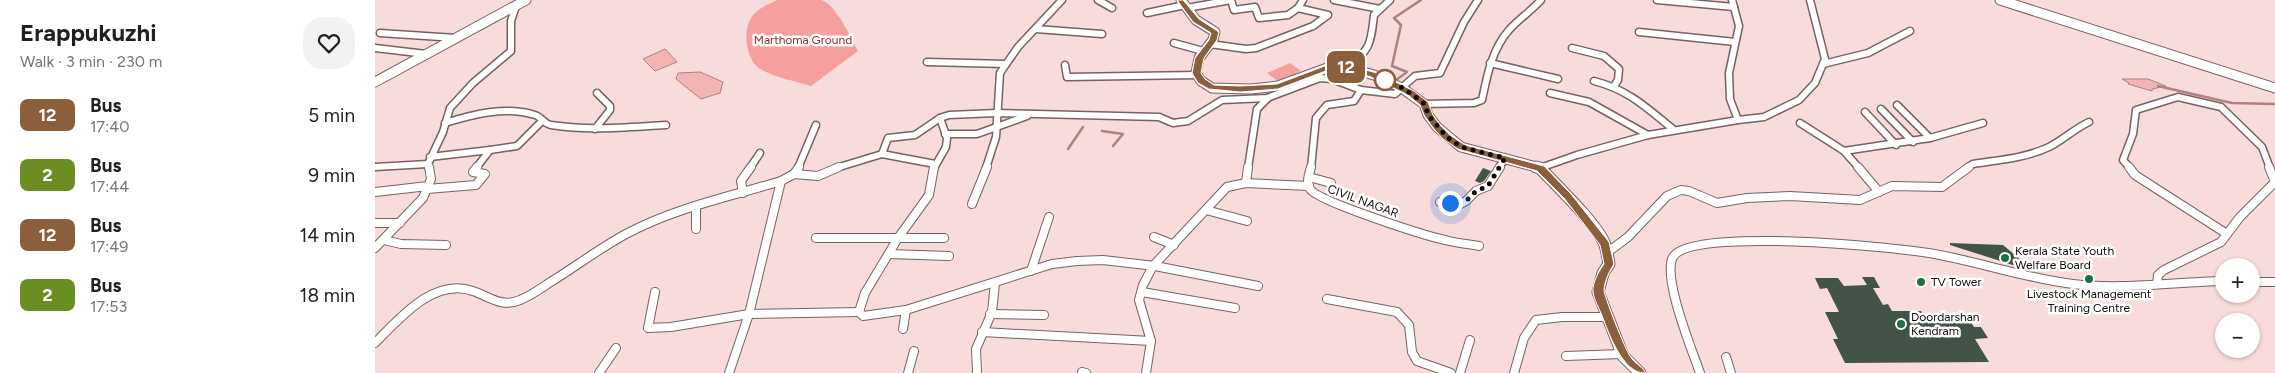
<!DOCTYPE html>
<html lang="en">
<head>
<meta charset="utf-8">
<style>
  :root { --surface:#fff; --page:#f2f2f2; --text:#202124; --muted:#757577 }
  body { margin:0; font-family:Figtree,sans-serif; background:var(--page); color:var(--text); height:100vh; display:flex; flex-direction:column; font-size:19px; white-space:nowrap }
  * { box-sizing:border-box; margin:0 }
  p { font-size:16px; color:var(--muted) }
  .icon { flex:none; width:28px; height:28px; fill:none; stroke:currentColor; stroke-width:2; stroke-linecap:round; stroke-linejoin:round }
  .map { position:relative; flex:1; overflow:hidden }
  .sheet { display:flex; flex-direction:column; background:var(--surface); width:375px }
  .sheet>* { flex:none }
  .badge { padding:0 10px; border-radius:8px; font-size:18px; line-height:32px }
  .buttons { position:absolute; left:1840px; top:258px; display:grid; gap:10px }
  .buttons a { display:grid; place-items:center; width:45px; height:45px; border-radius:50%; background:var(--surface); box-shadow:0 1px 4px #0004; font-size:25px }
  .you { position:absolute; width:25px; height:25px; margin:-12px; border:4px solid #fff; border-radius:50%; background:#1a73e8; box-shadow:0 0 0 8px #1a73e833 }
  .map>.badge { position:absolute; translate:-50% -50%; box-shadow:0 0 0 2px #fff }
  .round { display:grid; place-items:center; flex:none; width:52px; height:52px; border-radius:20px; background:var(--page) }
  .head { display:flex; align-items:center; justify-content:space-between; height:85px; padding:0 20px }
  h1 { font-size:24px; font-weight:700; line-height:38px }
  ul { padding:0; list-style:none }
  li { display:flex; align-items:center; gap:15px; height:60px; padding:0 20px }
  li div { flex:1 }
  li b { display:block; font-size:19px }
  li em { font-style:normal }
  li .badge { min-width:55px; font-weight:700; text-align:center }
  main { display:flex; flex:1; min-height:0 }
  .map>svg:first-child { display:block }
</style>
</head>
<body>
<main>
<section class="sheet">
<div class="head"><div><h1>Erappukuzhi</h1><p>Walk · 3 min · 230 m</p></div><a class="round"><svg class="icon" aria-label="heart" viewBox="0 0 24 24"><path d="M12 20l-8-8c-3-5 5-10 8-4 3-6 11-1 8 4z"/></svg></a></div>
<ul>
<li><span class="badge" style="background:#8b5e3c;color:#fff">12</span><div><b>Bus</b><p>17:40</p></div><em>5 min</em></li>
<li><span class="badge" style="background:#6b8e23;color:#fff">2</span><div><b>Bus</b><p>17:44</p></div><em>9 min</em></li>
<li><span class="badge" style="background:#8b5e3c;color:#fff">12</span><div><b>Bus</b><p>17:49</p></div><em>14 min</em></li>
<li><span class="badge" style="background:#6b8e23;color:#fff">2</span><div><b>Bus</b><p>17:53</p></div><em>18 min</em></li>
</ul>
</section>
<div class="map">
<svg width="1900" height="373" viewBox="0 0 1900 373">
  <rect width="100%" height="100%" fill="#f7dcdb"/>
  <g fill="#f5a09e">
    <path d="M402 0C412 0 436 0 446 0 461 4 476 38 483 51L436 86C420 81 402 78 387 70 371 62 367 32 376 18 382 8 393 5 402 0Z"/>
    <path d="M915 63 926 71 904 82 892 73Z"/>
  </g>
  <g fill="#f3b5b3" stroke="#af8180">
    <path d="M290 49 302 62 280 71 268 59Z"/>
    <path d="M325 72 348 82 345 93 326 99 301 79 303 73Z"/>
    <path d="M1747 79H1773L1791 86 1777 89V91L1753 84 1754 83Z"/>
  </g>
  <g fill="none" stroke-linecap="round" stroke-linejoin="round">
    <g stroke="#af8180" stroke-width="2.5">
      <path d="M1021 80 1032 72 1017 66 1026 25 1019 18 1046 0"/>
      <path d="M1783 86 1857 103 1900 104"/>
      <path d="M727 131 748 134 738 146"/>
      <path d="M693 149 708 127"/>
    </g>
  </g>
  <g fill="#425448">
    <path d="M1108 168 1116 171 1109 181 1105 183 1100 181Z"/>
    <path d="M1575 243 1628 245 1660 272 1575 245Z"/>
    <path d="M1487 277H1499L1505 288H1498L1508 305 1513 304 1517 311H1546L1550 317 1592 316 1599 327H1606L1613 338 1600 339 1614 362 1470 363 1458 339H1463L1450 312H1464L1452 288 1445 289 1440 278H1463L1469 286 1492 285Z"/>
  </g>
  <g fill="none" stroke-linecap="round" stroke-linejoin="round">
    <g stroke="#786260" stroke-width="9">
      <g id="street-far1">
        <path d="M723 0 737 8"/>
        <path d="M959 0 1005 9"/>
        <path d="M1282 0 1359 7"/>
        <path d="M812 8 856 0 859 10 880 7 884 18 913 15 923 8"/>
        <path d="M772 13 810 5"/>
        <path d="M661 29 727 34"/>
        <path d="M1264 32 1360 42"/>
        <path d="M5 33 81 38"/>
        <path d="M799 43 828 51"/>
        <path d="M835 44 871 49 881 48 938 26 953 15 923 8 928 0"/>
        <path d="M0 48 51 54"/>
        <path d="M1197 48 1229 56 1244 69 1243 80 1239 86"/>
        <path d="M552 62 631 64"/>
        <path d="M1115 63 1183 79"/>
        <path d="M1448 64 1493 53 1535 31"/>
        <path d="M690 65 692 77 823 75"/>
        <path d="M971 67C996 51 996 42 999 15L1015 0"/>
        <path d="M1219 81C1254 90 1272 108 1299 130"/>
        <path d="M1175 93 1214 102 1273 135"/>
        <path d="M1049 104 1099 103 1107 100C1112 76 1117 49 1134 30 1144 19 1156 11 1166 0"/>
        <path d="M1522 105 1555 138"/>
        <path d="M1506 109 1538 142"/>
        <path d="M1490 112 1521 145"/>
        <path d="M1363 120 1389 117 1424 100 1440 83 1450 59 1435 0"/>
        <path d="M70 123C99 114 130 106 160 115 167 117 169 124 176 125 214 131 252 127 291 125"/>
        <path d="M1425 123 1469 151 1484 168"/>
        <path d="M220 129 235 110V106L222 93"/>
        <path d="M570 134H602L652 116"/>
        <path d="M115 150 142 146 167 121"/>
        <path d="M1469 151 1555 138 1608 123"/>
        <path d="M507 154 560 164"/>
        <path d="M55 157 115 150 101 168"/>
        <path d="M0 167 53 164"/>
        <path d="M54 168 53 164 68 132 75 108 98 83 136 51V21L141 6"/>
        <path d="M375 168 385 153"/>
        <path d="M423 168 441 125"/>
        <path d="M461 168 507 154 513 138 540 135 565 118 574 115 621 113 784 117 798 123 813 121 847 100 892 98 945 78 957 79 986 90 1020 94 1040 76 1065 73 1089 22 1103 0"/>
        <path d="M559 168 571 147 572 138 565 118"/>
        <path d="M611 168 621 137 625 73 643 47 687 0"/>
        <path d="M873 168 882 109 892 99"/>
        <path d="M936 168 941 118 952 105 979 101 986 90"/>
        <path d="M1124 168 1130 158"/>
        <path d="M1165 168 1202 155 1273 135 1363 120 1355 99 1354 73 1364 26 1357 0"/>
        <path d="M1592 168 1598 164C1623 160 1651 158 1674 147 1688 140 1699 129 1714 122"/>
        <path d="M1755 168 1748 160 1758 134 1761 110 1803 97 1846 107 1887 147 1895 168"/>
      </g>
    </g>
    <g stroke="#786260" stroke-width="10">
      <g id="street">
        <path d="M559 167 554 195 523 238 490 293 484 312 488 316 531 310 677 264 702 261 728 260 780 266 883 286"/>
        <path d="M936 167C934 174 931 183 935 189 942 201 1051 236 1070 240 1081 243 1093 244 1104 246"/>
        <path d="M1483 167 1504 192"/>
        <path d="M1754 167 1760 175 1852 234"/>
        <path d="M1165 168 1168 167"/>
        <path d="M419 174 424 167"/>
        <path d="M934 177 956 183"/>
        <path d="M871 183 873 167"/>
        <path d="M52 189 101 185 110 174 98 172 102 167"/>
        <path d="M0 192 53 186"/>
        <path d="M368 193 366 181 376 167"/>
        <path d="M1065 202 1085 204 1091 201 1101 191 1113 186 1125 167"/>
        <path d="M597 204 612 167"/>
        <path d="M321 208V229"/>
        <path d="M831 210 872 221"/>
        <path d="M0 223H25"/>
        <path d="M1852 234 1865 217 1900 182 1894 167"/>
        <path d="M779 237 799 245"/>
        <path d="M441 238H569"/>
        <path d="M9 240 26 244 71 245"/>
        <path d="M0 248 48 198 56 179 54 167"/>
        <path d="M1233 252 1253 237 1292 196 1306 190 1314 191 1342 203 1372 198 1415 196 1485 200 1517 186 1567 187 1594 167"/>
        <path d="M514 254 574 256"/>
        <path d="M656 271 674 217"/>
        <path d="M1876 282H1900"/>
        <path d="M1782 284 1783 275 1789 270 1846 242 1852 234"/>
        <path d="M280 292 273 328 296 327 374 314 484 312"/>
        <path d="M767 292 860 308"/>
        <path d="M952 299 1022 312 1034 325 1037 352 1042 361 1076 373"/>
        <path d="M615 314 669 315"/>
        <path d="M528 329 531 310"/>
        <path d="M607 332 776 341"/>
        <path d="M0 343C25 318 59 277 98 291 115 297 127 308 145 300 155 296 165 289 174 283 200 267 225 248 251 234 299 208 354 197 406 181L419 174 443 176 464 167"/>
        <path d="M1191 356 1247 354"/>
        <path d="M1351 357 1356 373"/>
        <path d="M707 372 711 373"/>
        <path d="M224 373 241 348"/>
        <path d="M354 373 374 314 406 181"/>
        <path d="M533 373 539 351"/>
        <path d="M602 373 601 349 617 312 620 283"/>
        <path d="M771 373 776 341 764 300 768 285 778 266 852 187 871 183 934 186"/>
        <path d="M1085 373 1095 340"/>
        <path d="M1139 373 1149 338 1161 320 1187 317H1233"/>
        <path d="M1325 373C1317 350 1287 277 1298 257 1315 227 1517 247 1554 253 1602 261 1649 278 1698 284 1748 290 1799 282 1849 281"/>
      </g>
    </g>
    <g stroke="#786260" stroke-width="11">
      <g id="secondary-far1">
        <path d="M806 0 821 20 840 32 838 40 824 58 821 73 826 81 837 88 876 89 903 86 955 67H971L999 75 1027 88 1049 104 1053 115 1062 127 1086 147 1165 168"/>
        <path d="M1625 0 1900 88"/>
        <path d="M0 82 151 0"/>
      </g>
    </g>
    <g stroke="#786260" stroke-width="13">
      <path id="secondary" d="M1161 167 1165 168C1181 185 1223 225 1230 245 1232 251 1233 258 1234 264L1228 273 1223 292 1248 356 1265 373"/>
    </g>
    <use href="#street-far1" stroke="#fff" stroke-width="6"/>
    <use href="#street" stroke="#fff" stroke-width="8"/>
    <use href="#secondary-far1" stroke="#fff" stroke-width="9"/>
    <use href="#secondary" stroke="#fff" stroke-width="11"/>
  </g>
  <path fill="#8b5e3c" stroke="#fff" d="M802 0H808L824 19 844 32 842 40 829 58 826 73 830 79 839 85 865 86 902 84 955 64 976 66 1002 73 1039 91 1053 102 1058 115 1065 125 1075 135 1090 145 1169 166 1196 194 1234 242 1239 264C1234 272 1230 280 1229 290 1229 296 1250 349 1255 356 1259 363 1267 366 1271 373H1269C1248 373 1233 332 1228 318 1225 310 1219 300 1218 292 1217 283 1224 271 1229 264L1225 245 1189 198 1162 171 1083 149 1068 139 1059 129 1049 115 1045 105 1033 95 996 77 976 71 956 69 903 89 865 92 834 89 823 83 817 73 820 58 834 40 836 33 818 22Z"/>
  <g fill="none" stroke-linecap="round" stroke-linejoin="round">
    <path stroke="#110909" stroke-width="5" stroke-dasharray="0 9" d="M1010 80 1028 88 1050 104 1053 115 1072 137 1086 147 1130 158 1113 186 1101 191 1091 201 1085 204 1075 203"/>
  </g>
  <circle fill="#fff" stroke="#8b5e3c" stroke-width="2.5" cx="1010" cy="80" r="10"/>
  <g fill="#1b7245" stroke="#fff" stroke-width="2">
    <circle cx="1630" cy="258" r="5"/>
    <circle cx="1714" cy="279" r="5"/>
    <circle cx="1546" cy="282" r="5"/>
    <circle cx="1526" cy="324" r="5"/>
  </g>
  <g text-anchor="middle" stroke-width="5" stroke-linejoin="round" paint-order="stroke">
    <g font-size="12" fill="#99242e" stroke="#fff">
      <text x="428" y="44">Marthoma Ground</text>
    </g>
    <g font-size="12" fill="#110909" stroke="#fff">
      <text transform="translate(988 201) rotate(20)" y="4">CIVIL NAGAR</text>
    </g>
    <g font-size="12" fill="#110909" stroke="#fff" text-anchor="start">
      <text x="1640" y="255">Kerala State Youth<tspan x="1640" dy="14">Welfare Board</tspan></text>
      <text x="1556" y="286">TV Tower</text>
      <text x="1714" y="298" text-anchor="middle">Livestock Management<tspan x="1714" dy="14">Training Centre</tspan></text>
      <text x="1536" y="321">Doordarshan<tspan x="1536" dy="14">Kendram</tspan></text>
    </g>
  </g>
</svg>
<div class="buttons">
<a>+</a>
<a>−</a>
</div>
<div class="you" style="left:1075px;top:203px"></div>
<b class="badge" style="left:971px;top:67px;background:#8b5e3c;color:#fff">12</b>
</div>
</main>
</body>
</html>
